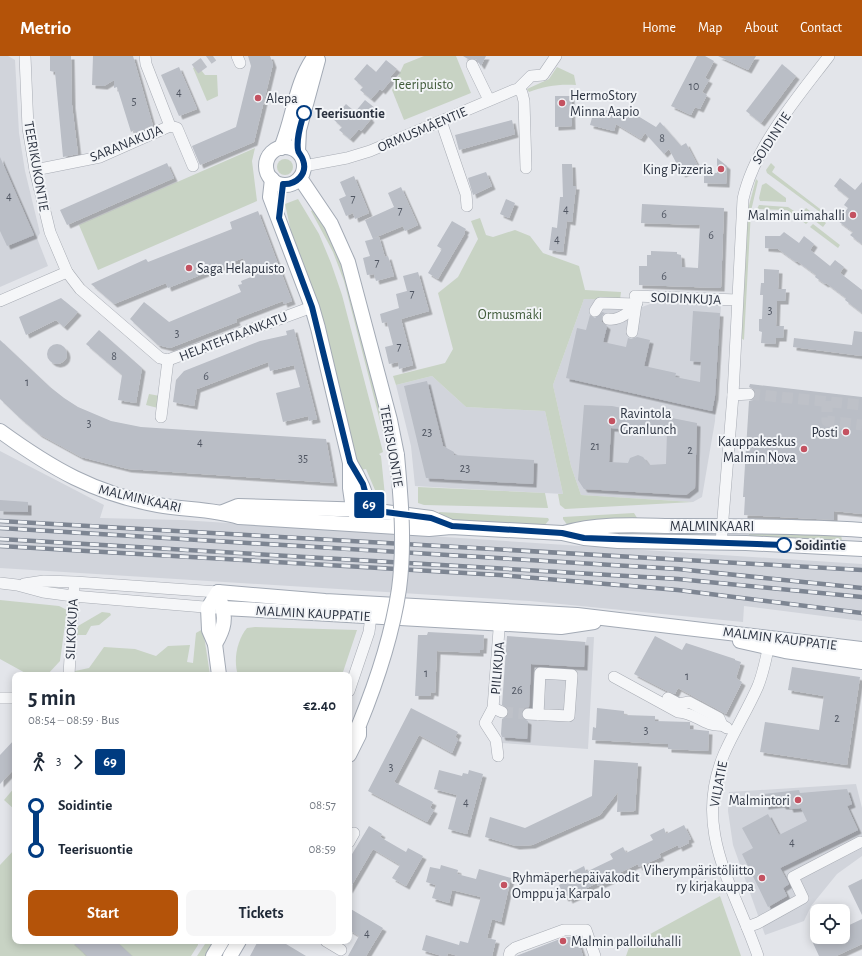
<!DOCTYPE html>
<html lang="en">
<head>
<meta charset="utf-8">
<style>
  :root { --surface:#fff; --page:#f6f6f7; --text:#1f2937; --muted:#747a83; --accent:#b45309 }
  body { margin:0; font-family:"Alegreya Sans",sans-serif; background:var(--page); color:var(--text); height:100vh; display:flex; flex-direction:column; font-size:15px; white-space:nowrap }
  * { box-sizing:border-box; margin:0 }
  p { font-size:13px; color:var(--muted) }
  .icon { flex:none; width:22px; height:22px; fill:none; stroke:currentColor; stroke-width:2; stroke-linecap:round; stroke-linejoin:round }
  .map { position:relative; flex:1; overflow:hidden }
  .side { position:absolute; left:12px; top:616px; width:340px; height:272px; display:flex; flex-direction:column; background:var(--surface); border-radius:8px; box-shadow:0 2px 10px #0003 }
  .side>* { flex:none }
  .badge { padding:0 8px; border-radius:3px; font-size:14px; line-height:26px }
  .buttons { position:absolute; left:810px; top:848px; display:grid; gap:8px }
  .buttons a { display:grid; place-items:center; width:40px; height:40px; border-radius:8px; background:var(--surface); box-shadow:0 2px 10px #0003; font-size:20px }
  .map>.badge { position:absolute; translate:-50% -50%; box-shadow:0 0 0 2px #fff }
  .legs { display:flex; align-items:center; gap:6px; height:44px; padding:0 16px; font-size:13px }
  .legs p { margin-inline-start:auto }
  .summary { display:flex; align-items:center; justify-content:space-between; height:68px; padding:0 16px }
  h1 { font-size:22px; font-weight:700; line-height:30px }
  .button { display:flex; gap:8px; margin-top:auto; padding:8px 16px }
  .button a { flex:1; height:46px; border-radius:8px; background:var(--accent); color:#fff; font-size:16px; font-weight:700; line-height:46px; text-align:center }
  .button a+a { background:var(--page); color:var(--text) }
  ul { padding:0 16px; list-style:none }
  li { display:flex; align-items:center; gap:14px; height:44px; font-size:15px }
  li i { display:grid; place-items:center; width:6px; height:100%; margin:0 5px; background:currentColor }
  li i::after { content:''; width:10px; height:10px; margin:-5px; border:3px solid; border-radius:50%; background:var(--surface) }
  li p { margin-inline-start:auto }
  li:first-child i { background:linear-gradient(#0000 50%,currentColor 0) }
  li:last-child i { background:linear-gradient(currentColor 50%,#0000 0) }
  header { display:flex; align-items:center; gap:24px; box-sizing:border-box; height:56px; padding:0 20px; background:var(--accent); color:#fff }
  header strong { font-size:19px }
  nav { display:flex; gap:22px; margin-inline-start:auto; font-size:14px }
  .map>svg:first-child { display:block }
</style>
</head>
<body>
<header>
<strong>Metrio</strong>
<nav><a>Home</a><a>Map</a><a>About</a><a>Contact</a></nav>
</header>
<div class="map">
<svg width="862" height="900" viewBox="0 0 862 900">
  <defs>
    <filter id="shadow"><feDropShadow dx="3.5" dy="3.5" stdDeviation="0" flood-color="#0004"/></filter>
  </defs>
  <rect width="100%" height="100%" fill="#e3e5ea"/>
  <g fill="#d1d4db">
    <path d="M0 0H8L15 4 19 77 25 115 40 177 37 182 48 210 0 231Z"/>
    <path d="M584 243 628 244 639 252 656 246 721 249 715 365 702 441 693 446 581 439 571 410 553 329Z"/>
    <path d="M432 320 466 351 545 355 563 438 415 430 411 390 396 329Z"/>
    <path d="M0 395 104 449 100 462 181 464 862 508V565L744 550 743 566 530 545 0 512Z"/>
    <path d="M508 581 586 586 587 581H594L588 693 501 687Z"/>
    <path d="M856 728 862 752V800L837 818 811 850 804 865 765 879 733 789 728 755 729 736Z"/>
  </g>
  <g fill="#c8d3c4">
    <path d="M424 0H456L471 37 404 64 392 34 404 8Z"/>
    <path d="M197 9 205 19H217L218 40 207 45 193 12Z"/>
    <path d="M557 11 574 19 576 29C558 28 545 30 529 36L527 33 549 23Z"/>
    <path d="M255 92 252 105 257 145 98 214 79 169Z"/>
    <circle cx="285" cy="111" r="8"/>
    <path d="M771 107 775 111 772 116 824 156V159L767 117 766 114Z"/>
    <path d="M756 123 758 125 751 155 744 284 741 282 747 157Z"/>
    <path d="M766 127 786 142V146L760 145 759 142 762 129Z"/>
    <path d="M298 143 319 178 331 207 342 239 383 396 379 398 381 400 385 440 380 434H375L366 413 361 414 358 409 292 180 285 148Z"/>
    <path d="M759 149 788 151 809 165 806 168 787 154 757 153Z"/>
    <path d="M806 152 826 167 823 171 803 156Z"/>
    <path d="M314 153 329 176 344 211 382 356 389 391 387 392 344 225 333 196 311 155Z"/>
    <path d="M480 162 486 179 493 181 515 174 530 180 543 197 579 210 585 234 621 236 620 244 584 243 553 329 571 410 581 439 693 446 565 453 560 449 558 438H563L545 355 466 351 432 320 396 329 393 320 445 307 453 293 438 237 458 221 478 183 471 165Z"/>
    <path d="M813 168 840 189 838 192 810 171Z"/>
    <path d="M149 338 160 340 158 352 146 349Z"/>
    <path d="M418 431 545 437 548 452 424 449 418 447Z"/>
    <path d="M439 456 548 462 549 464 544 470 461 465 440 461Z"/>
    <path d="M634 457 639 465 568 470 563 463V461Z"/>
    <path d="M749 473 841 478 842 485 749 481Z"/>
    <path d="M618 475 704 476 689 480 639 477 586 479Z"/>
    <path d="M0 544 59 550 67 554 60 605 47 619H29L0 603Z"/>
    <path d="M102 556 110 557 111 559 99 569 91 570 86 579H77L78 570Z"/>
    <path d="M255 571 357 574 342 619H238C233 604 237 584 247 572Z"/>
    <path d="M203 573 210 619H75V615L89 612 104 591 135 593 156 600 168 590 190 589 187 606 193 607 196 577Z"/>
    <path d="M15 731V754L4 744Z"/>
    <path d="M15 793V885H198V889L191 900H0V809Z"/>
    <path d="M720 840 741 900H626L630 889Z"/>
    <path d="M207 885H218L208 900H197Z"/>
  </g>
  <g fill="#babec6" fill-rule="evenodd" filter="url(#shadow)">
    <path d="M50 0H71L72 49 78 98 63 101 55 16 50 15Z"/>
    <path d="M93 0H133L153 70 135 78 134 74 131 76 117 31 114 32V24L104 30 92 29Z"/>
    <path d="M248 0H270L273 8 254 86 200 109 192 90 236 71 251 10Z"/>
    <path d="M463 0H486L481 10 476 3H468Z"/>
    <path d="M697 0H705L714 5 705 22 709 24 702 36 707 39 700 53 695 51 691 59 671 50Z"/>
    <path d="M718 0H756L748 14Z"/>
    <path d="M386 4 397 13 390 21 392 23 382 35 380 33 371 43 360 34 363 31 354 23 367 8 376 16Z"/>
    <path d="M782 8 796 20 761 67 746 55Z"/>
    <path d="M179 11 197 53 179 60 161 19Z"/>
    <path d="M555 40H571L572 70 555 71Z"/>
    <path d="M365 44 376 53 369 61 371 63 361 75 359 73 350 83 339 74 342 71 333 63 346 48 355 56Z"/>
    <path d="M595 51 625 59 628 54 656 71 660 66 681 90 686 87 698 110 682 118 669 93 664 98 645 77 641 83 616 68 614 75 590 69Z"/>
    <path d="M512 64 515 78 459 94 455 79Z"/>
    <path d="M0 101 34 179 7 190 0 175Z"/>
    <path d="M717 102 727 110 726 128 704 127V116L717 117Z"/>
    <path d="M167 107 174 122 67 169 60 154Z"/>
    <path d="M562 108H572L573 130H576L572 166 567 165 563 196 549 194 552 171 557 172 560 141H563Z"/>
    <path d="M486 116 492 130 473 139 468 122Z"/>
    <path d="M354 120 369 157 355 163 353 157 346 160 339 143 346 140 340 126Z"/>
    <path d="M840 122 855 134 862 126V188L850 179 853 176 838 165 848 152 844 149 849 142 834 130Z"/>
    <path d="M401 131 418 169 405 175 403 170 374 182 379 181 385 201 388 200 394 220 376 225 374 218 367 219 363 202 370 200 365 185 373 183 365 164 394 151 388 137Z"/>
    <path d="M506 143 515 147 509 162 500 158Z"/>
    <path d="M642 148 724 152 721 232 639 229V210H647V199H651V195L677 196V198L681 199 682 211 698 212 700 169 641 167Z"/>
    <path d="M258 155 292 245 284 248 283 245 236 263 237 266 170 292 158 289 130 263 144 246 169 266 241 236 238 229 242 228 241 225 251 221 243 202 168 232 166 227 114 248 91 228 146 203 148 206 232 173 230 166Z"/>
    <path d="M452 165 466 173 464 176 465 177 438 223 428 217 442 193 437 190Z"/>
    <path d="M784 176 799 187 804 180 814 188 810 194 830 210 835 204 844 211 840 217 862 234V257L845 244 846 242 826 227 825 228 815 221 816 219 797 205 796 206 778 193 765 192V180H780Z"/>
    <path d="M764 213 779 214 778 233H786L785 245H777L776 270H784L783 282H776L775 288 761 287 762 276 759 275V263H762L763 239H760L761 227H764Z"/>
    <path d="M418 216 429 255 401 263 413 309 399 313 398 306 389 308 385 291 393 289 387 266 382 267 380 258 399 252 396 238 407 235 403 220Z"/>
    <path d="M61 242 78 256 64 271 56 264 26 279 19 261Z"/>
    <path d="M693 255 720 257 715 340 712 355 566 322 577 272 586 274 590 259 595 262 602 256 605 257 602 260V266L607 270 603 286 626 291 628 282 631 283 637 281 650 284 644 310 676 317 675 321 700 326 701 306 690 305Z"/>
    <path d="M294 273 317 363 309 365 308 360 283 366 276 337 300 331 294 309 270 315 268 306 197 333 194 350 173 346 176 324 184 315 260 285 287 279 286 275Z"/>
    <path d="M99 274 142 312 136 347 118 344 122 319 86 288Z"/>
    <path d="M854 275 862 276V300L793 291 794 282 852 289Z"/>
    <path d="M0 284 50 331 64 342 78 351 111 365 141 371 326 383 334 427 128 413 81 401 39 378 20 362 0 343Z"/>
    <circle cx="57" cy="298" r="10"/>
    <path d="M427 325 443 390 454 396V399L534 404 533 428 426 422 404 330Z"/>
    <path d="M750 328 862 341V458L834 455V464L744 459 745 441H743L749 345 753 344 756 338 755 334 749 331Z"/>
    <path d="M584 349 612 350 697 367 695 432 686 439 584 433 578 424ZM611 372 667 375 666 408 649 409 643 401 638 399 630 402 628 407 609 406Z"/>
    <path d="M0 444 28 446V456L0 455Z"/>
    <path d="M428 576 484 579 483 594H480V597L437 595 435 637 431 636 430 640H415L418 579H427Z"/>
    <path d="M507 580 585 586 584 611 531 608 529 651 524 652 521 657 522 662 528 665 527 683 502 681 501 678 502 663 506 661 509 656 507 652 502 649Z"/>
    <path d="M655 580 682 594 686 587 735 603V604L741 606 736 622 742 626 726 658 678 632 675 638 667 635 634 618Z"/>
    <path d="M792 611 860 621 847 709 760 696 765 666 819 674 824 640 788 634Z"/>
    <path d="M411 652 458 676 455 681 458 683 452 697 419 679 394 726 433 746 430 752 434 754 427 766 368 735Z"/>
    <path d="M597 652 624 655V659L655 660V665L690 666V673L709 675 708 695 668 693V688L592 684 593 671 596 672Z"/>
    <path d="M15 683V712L0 728V699Z"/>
    <path d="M594 704 638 707 635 755 617 756 618 736 600 759 532 789 516 790 485 781 490 761 525 772 592 740Z"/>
    <path d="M439 714 462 720 463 717 468 718 469 714 483 718 467 778 448 773 457 739 434 733Z"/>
    <path d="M847 733 852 748 847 750 858 774 780 812 789 828 783 832 787 840 768 851 742 798 753 792 742 772 768 758 779 779 807 765 801 752 790 753 789 750H783L781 748 765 750 764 738 799 734 800 737Z"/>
    <path d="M684 769 691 783 688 784 689 787 679 792 678 789 659 798 661 801 639 811 638 808 619 817 620 820 598 830 597 827 579 836 580 839 569 844 568 841 565 842 559 829 572 822 570 817 584 810 586 816 613 803 610 798 623 791 626 797 653 784 650 779 664 772 666 778Z"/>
    <path d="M369 770 382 778 380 781 406 796 408 792 423 800 406 830 392 822 400 809 373 793 349 834V803Z"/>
    <path d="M441 809 458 814 457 818 476 823 479 813 511 822 501 866 492 863 487 882 496 884 492 900H458L448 897 447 900H442L422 894 426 879 459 889 460 885 468 887 481 841 452 834 449 847 432 842 436 829 426 826 430 811 440 813Z"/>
    <path d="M862 823V859L848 830Z"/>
    <path d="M349 852 383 872 366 900H348L359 880 349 874Z"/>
    <path d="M862 863V888L836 900H819L813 887 825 881H843V872Z"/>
    <path d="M565 881H577L583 900H516Z"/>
    <path d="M71 885H116L132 900H87Z"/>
    <path d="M258 885H281L306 900H250Z"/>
  </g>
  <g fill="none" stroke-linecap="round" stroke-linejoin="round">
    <g stroke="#bec1c8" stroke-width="11" stroke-dasharray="11 5.5" stroke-linecap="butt">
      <path d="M195 13 213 0"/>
      <path d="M749 338 862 349"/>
      <path d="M827 345V365L862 369"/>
      <path d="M502 656 528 658"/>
    </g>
    <g stroke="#a8acb4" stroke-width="12">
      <g id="minor">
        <path d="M25 0 28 72 35 114 50 176 67 216 80 233 160 302 168 304 312 251"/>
        <path d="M145 0 146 8 170 70 177 72 193 110"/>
        <path d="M237 0 240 7"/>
        <path d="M472 9 489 44"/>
        <path d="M518 33 522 37 524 45 526 112"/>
        <path d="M441 65 466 138 467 150"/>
        <path d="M304 110 347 102 370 95 514 34 518 33 531 20 543 19 556 0"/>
        <path d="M35 114 100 101 170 70"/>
        <path d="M635 240 737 244"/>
        <path d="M0 245 67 216"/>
        <path d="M595 255 600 247 636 248 632 276"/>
        <path d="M608 263C620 265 631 255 637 247"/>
        <path d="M733 339 749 338"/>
        <path d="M161 361 168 304"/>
        <path d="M721 487 733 339 743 143C754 92 797 42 829 0"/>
        <path d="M0 527 17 529 43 536 73 540 216 552"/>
        <path d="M24 528 44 525 75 526 218 536"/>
        <path d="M69 619 74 533"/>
        <path d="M614 621 678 656C697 657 704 671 722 669"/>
        <path d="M349 635 369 576 372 552"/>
        <path d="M0 642H15"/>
        <path d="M668 642 679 648 689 646 719 662 722 669 727 672"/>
        <path d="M493 652 502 656"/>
        <path d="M528 658 569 660 572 619 540 617 538 659"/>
        <path d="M498 700 496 684 485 667 493 652 500 561"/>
        <path d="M349 786 354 777"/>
        <path d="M747 871 758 867 803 842 793 821 860 786"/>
        <path d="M326 885 341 894"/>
        <path d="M509 900 510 896 515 892 564 874H586L595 900"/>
        <path d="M758 900C734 830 692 774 724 698 734 675 748 653 758 630 764 615 767 599 770 583"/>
      </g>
    </g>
    <g stroke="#a3aab5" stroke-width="16">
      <g id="major">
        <circle cx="285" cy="110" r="19"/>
        <path d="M281 92C294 61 295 27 315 0"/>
        <path d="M298 95 299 74 318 4"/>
        <path d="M300 122 331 168 348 206 390 364 397 399"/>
        <path d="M272 123 270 141 312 251 318 272 350 407V432L353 453 361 468"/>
        <path d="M0 375C51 412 95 438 158 449 185 454 213 453 239 461L429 473 451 471 562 477 584 482 618 485 746 487 862 493"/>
        <path d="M350 407C360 423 366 436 370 454L365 462"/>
        <path d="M223 456 238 450 370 454 431 462 449 470"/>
        <path d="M564 477C602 466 643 470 682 470 742 470 802 470 862 474"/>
        <path d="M218 536 325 545 577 559 862 593"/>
        <path d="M218 536 208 552 209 574 215 588 219 619"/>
        <path d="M223 552 561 571 594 566"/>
        <path d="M740 585 785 595 862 606"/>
        <path d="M215 588C224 573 227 562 220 544"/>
        <path d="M349 699 359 679V669"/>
        <path d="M213 900 222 885"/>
        <path d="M230 900 239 885"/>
      </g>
    </g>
    <use href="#minor" stroke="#f5f6f8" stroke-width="11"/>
    <use href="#major" stroke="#fff" stroke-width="14"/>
    <g stroke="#7d8592" stroke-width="4.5">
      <g id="rail">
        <path d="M0 465 862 514"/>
        <path d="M0 472 678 513 862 532"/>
        <path d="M0 483 678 523 862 541"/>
        <path d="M0 490 500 519 678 534 862 557"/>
      </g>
    </g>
    <use href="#rail" stroke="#f2f4f7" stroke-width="3" stroke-dasharray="9" stroke-linecap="butt"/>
    <g stroke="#a3aab5" stroke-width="16" stroke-linecap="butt">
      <path id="major-bridge" d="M359 669C377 625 392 580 399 533 405 488 401 444 397 399"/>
    </g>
    <use href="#major-bridge" stroke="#fff" stroke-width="14"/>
  </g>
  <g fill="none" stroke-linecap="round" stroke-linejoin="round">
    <g stroke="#fff" stroke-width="9">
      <path id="line-1" d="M304 57C301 68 296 82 298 94 298 97 302 100 303 104 308 118 296 129 283 128L279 162 312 251 350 406 363 428 370 454 431 462 452 470 562 477 584 482 784 489"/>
    </g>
    <use href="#line-1" stroke="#003b80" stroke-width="6"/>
  </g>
  <g fill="#c45261" stroke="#f2f4f7" stroke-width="1.5">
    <circle cx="258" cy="42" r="4"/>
    <circle cx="562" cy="47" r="4"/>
    <circle cx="721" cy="113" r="4"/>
    <circle cx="853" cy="159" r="4"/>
    <circle cx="189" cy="212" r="4"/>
    <circle cx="612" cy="365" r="4"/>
    <circle cx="846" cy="376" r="4"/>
    <circle cx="804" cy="393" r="4"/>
    <circle cx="798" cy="744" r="4"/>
    <circle cx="762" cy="822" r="4"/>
    <circle cx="504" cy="829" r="4"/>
    <circle cx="563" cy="885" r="4"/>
  </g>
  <g fill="#fff" stroke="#003b80" stroke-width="2">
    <circle cx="304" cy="57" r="7"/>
    <circle cx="784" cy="489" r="7"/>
  </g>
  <g text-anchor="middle" stroke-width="4" stroke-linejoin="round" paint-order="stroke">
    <g font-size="12" fill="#505662">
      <text x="694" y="34">10</text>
      <text x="179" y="40">4</text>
      <text x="134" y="49">5</text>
      <text x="662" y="86">8</text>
      <text x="9" y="144">4</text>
      <text x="353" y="146">7</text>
      <text x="566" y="157">4</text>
      <text x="400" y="158">7</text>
      <text x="664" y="162">6</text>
      <text x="711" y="183">6</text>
      <text x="557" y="187">4</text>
      <text x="377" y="210">7</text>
      <text x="664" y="224">6</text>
      <text x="412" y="241">7</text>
      <text x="770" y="258">3</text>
      <text x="177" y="281">3</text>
      <text x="399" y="294">7</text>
      <text x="114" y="304">8</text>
      <text x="206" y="324">6</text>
      <text x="27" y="330">1</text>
      <text x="89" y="371">3</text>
      <text x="427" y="380">23</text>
      <text x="200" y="390">4</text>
      <text x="595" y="394">21</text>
      <text x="690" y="398">2</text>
      <text x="303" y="406">35</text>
      <text x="465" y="416">23</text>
      <text x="426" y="621">1</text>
      <text x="687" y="624">1</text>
      <text x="517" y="638">26</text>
      <text x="837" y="666">2</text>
      <text x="646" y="678">3</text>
      <text x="391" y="715">3</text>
      <text x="466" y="750">4</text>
      <text x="792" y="790">4</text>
      <text x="367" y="881">4</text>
    </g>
    <g font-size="14" fill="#405b3a" stroke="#f2f4f7">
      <text x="423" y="33">Teeripuisto</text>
      <text x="510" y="263">Ormusmäki</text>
    </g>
    <g font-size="14" fill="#2c3341" stroke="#f2f4f7" text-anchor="start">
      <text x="570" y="44">HermoStory<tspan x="570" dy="16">Minna Aapio</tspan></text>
      <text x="266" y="47">Alepa</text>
      <text x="713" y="118" text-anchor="end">King Pizzeria</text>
      <text x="845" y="164" text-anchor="end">Malmin uimahalli</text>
      <text x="197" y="217">Saga Helapuisto</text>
      <text x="620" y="362">Ravintola<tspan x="620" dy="16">Granlunch</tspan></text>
      <text x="838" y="381" text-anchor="end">Posti</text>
      <text x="796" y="390" text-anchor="end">Kauppakeskus<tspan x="796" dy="16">Malmin Nova</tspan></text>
      <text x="790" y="749" text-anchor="end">Malmintori</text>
      <text x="754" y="819" text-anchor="end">Viherympäristöliitto<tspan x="754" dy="16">ry kirjakauppa</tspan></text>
      <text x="512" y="826">Ryhmäperhepäiväkodit<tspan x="512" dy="16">Omppu ja Karpalo</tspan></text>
      <text x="571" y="890">Malmin palloiluhalli</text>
    </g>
    <g font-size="14" font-weight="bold" fill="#2c3341" stroke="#f2f4f7" text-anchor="start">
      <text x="315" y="62">Teerisuontie</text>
      <text x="795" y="494">Soidintie</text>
    </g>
    <g font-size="14" fill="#2c3341" stroke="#f2f4f7">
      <text transform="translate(422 73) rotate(-23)" y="5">ORMUSMÄENTIE</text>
      <text transform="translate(771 82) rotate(-57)" y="5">SOIDINTIE</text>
      <text transform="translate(126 87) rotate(-22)" y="5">SARANAKUJA</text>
      <text transform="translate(37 110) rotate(80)" y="5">TEERIKUKONTIE</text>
      <text transform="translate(686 242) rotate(2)" y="5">SOIDINKUJA</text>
      <text transform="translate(233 280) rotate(-21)" y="5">HELATEHTAANKATU</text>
      <text transform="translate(392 390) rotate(80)" y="5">TEERISUONTIE</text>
      <text transform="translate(140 442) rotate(13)" y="5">MALMINKAARI</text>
      <text x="712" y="475">MALMINKAARI</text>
      <text transform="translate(313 557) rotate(3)" y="5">MALMIN KAUPPATIE</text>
      <text transform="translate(71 573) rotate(-87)" y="5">SILKOKUJA</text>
      <text transform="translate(780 582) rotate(7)" y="5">MALMIN KAUPPATIE</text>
      <text transform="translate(497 612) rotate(-85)" y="5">PIILIKUJA</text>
      <text transform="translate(718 728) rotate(-79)" y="5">VILJATIE</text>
    </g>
  </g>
</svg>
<div class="buttons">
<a><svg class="icon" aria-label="locate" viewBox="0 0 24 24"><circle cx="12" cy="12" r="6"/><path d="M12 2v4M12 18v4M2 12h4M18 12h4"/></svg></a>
</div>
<b class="badge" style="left:369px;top:449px;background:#003b80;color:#fff">69</b>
<section class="side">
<div class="summary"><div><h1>5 min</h1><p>08:54 – 08:59 · Bus</p></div><b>€2.40</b></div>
<div class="legs"><svg class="icon" aria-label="walk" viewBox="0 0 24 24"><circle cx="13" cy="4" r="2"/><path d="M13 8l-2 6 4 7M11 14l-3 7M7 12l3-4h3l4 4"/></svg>3<svg class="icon" aria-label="forward" viewBox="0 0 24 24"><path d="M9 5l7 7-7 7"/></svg><b class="badge" style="background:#003b80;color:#fff">69</b></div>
<ul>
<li><i style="color:#003b80"></i><b>Soidintie</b><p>08:57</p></li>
<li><i style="color:#003b80"></i><b>Teerisuontie</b><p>08:59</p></li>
</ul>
<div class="button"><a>Start</a><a>Tickets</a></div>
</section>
</div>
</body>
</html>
